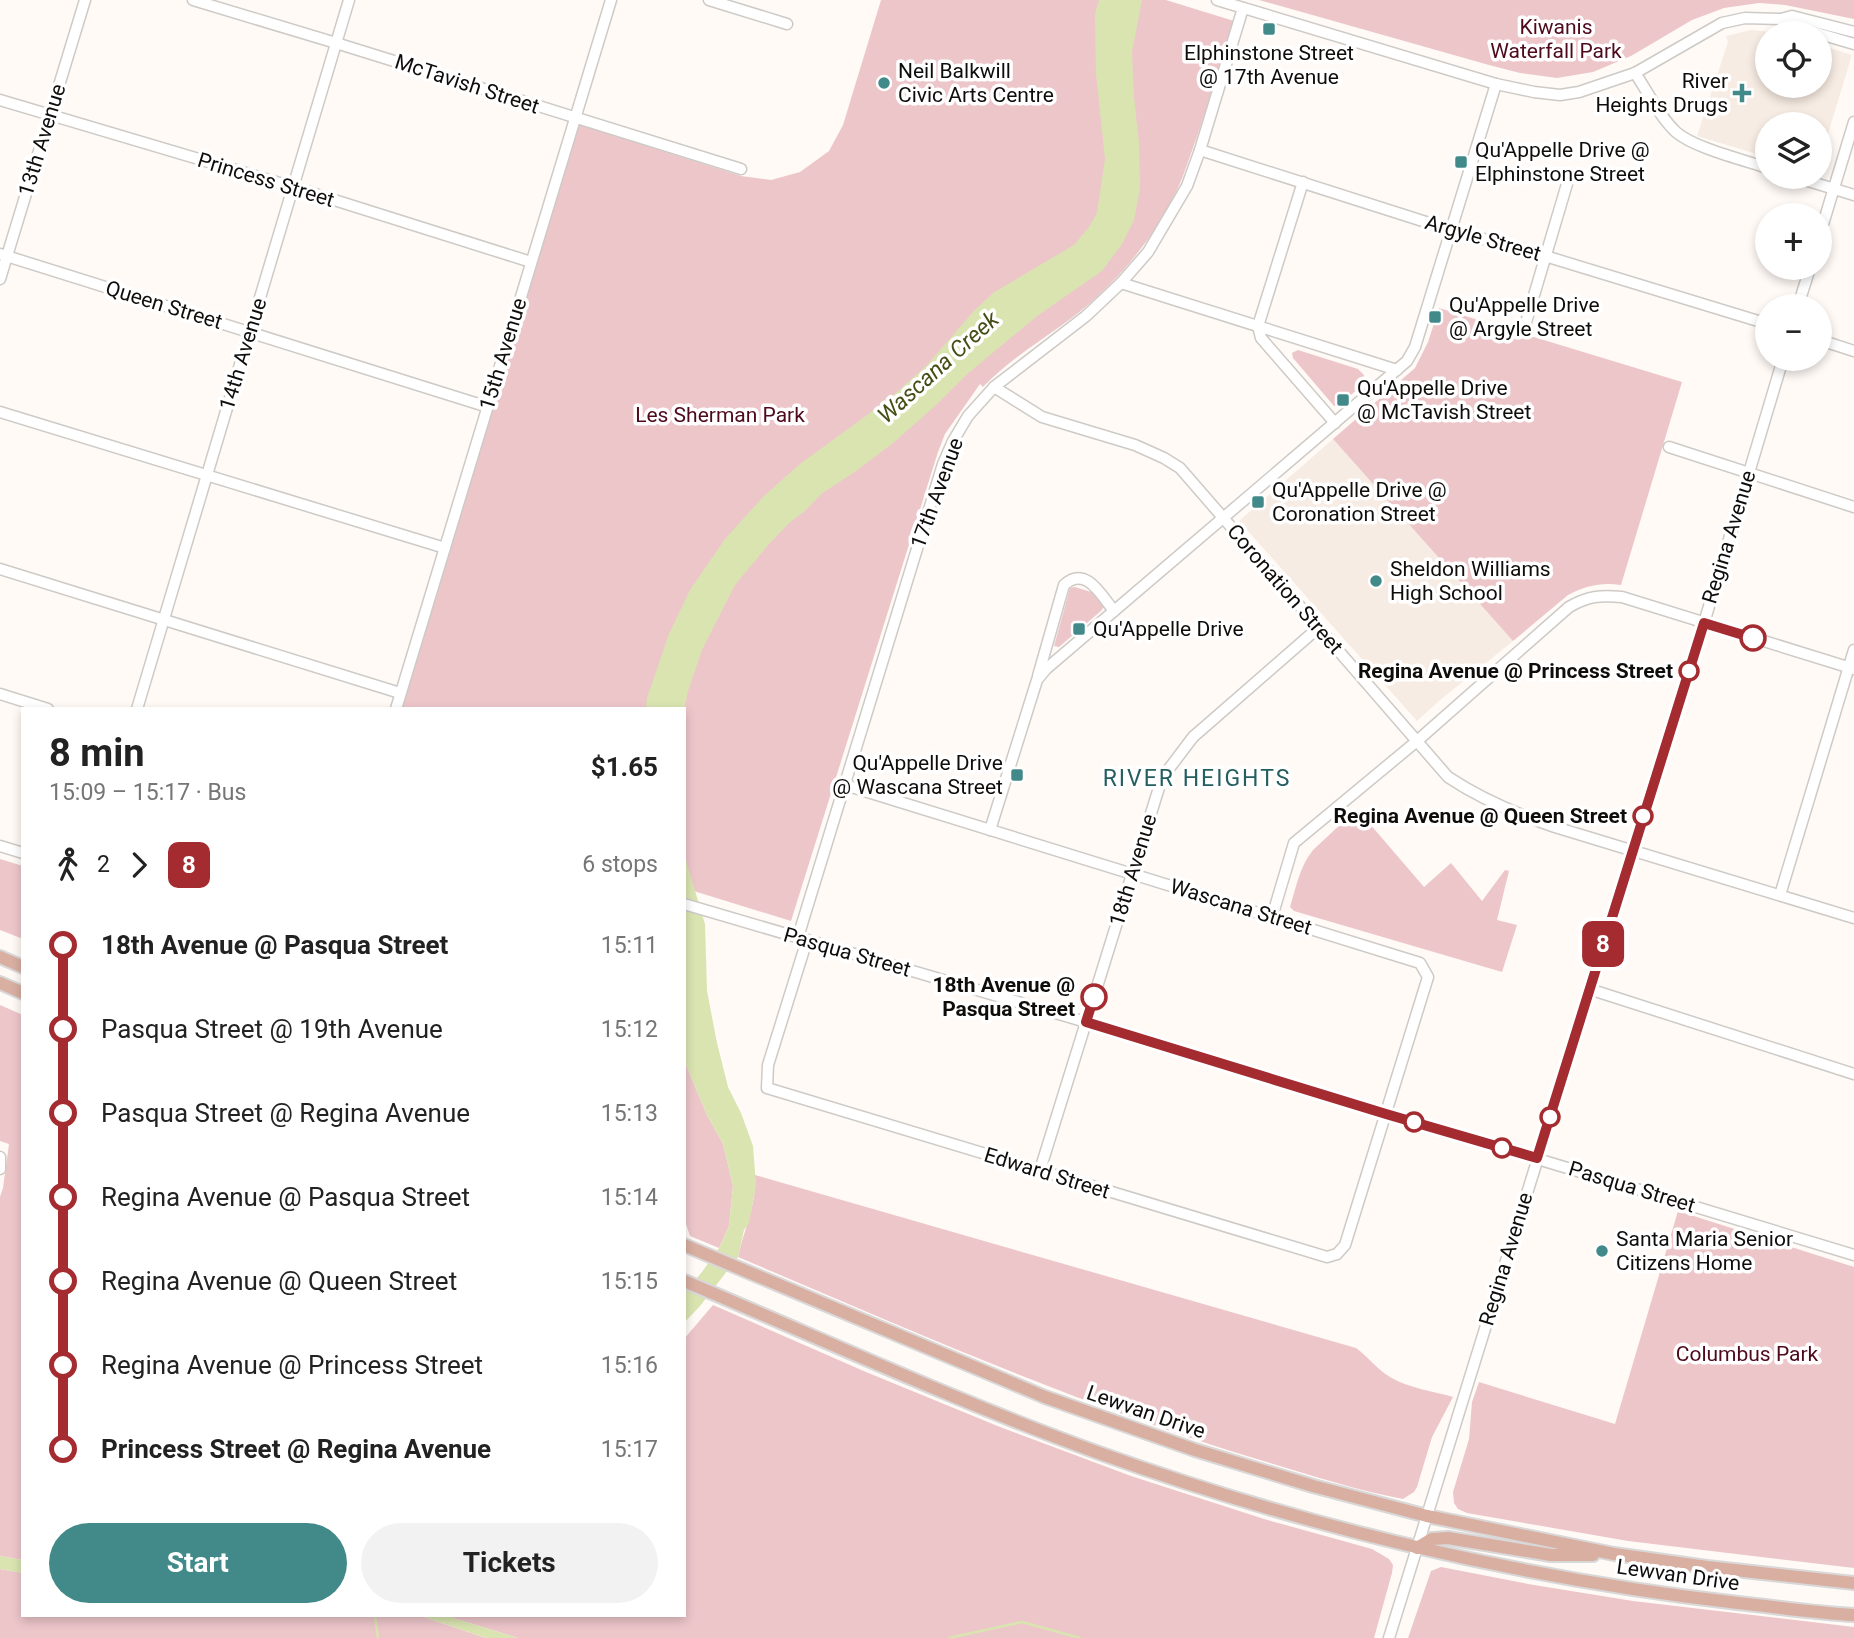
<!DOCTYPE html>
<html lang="en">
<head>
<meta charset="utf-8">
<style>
  :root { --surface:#fff; --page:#f2f2f2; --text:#222; --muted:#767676; --accent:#428a8a }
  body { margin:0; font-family:Roboto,sans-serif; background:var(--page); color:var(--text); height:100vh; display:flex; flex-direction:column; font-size:26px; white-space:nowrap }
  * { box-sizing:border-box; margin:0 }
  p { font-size:23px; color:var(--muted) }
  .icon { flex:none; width:38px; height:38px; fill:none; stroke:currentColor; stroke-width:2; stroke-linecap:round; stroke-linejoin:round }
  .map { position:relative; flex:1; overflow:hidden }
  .drawer { position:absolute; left:21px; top:707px; width:665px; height:910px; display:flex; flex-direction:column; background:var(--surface); border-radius:0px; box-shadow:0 4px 10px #0003 }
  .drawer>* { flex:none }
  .badge { padding:0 14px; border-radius:10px; font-size:24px; line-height:46px }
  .tools { position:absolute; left:1755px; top:21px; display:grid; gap:14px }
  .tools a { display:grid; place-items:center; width:77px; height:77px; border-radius:50%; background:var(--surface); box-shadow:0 4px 10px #0003; font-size:35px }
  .map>.badge { position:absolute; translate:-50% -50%; box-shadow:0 0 0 4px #fff }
  .legs { display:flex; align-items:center; gap:10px; height:77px; padding:0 28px; font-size:23px }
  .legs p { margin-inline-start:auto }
  .overview { display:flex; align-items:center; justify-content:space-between; height:119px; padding:0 28px }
  h1 { font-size:38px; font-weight:700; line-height:52px }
  .button { display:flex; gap:14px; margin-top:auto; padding:14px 28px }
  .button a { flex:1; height:80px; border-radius:42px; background:var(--accent); color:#fff; font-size:28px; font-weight:700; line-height:80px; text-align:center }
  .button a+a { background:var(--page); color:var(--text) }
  ul { padding:0 28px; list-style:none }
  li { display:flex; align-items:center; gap:24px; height:84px; font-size:26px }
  li i { display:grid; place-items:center; width:10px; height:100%; margin:0 9px; background:currentColor }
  li i::after { content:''; width:18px; height:18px; margin:-9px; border:5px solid; border-radius:50%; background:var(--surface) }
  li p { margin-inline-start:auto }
  li:first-child i { background:linear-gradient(#0000 50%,currentColor 0) }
  li:last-child i { background:linear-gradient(currentColor 50%,#0000 0) }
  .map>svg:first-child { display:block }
</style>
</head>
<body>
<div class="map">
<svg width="1854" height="1638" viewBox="0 0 1854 1638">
  <rect width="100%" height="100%" fill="#fffaf6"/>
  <g fill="#f7ece3">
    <path d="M1751 30 1783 33H1768V86H1820V45L1852 55 1820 160V124H1768L1767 157 1697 136 1728 42 1726 36Z"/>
    <path d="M1333 439 1513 641 1439 701 1417 721 1239 521Z"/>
  </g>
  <g fill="#edc6ca">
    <path d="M881 0H1166L1234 21C1220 63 1208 106 1193 148 1188 161 1184 175 1178 188 1159 228 1132 264 1100 294 1064 329 1018 350 983 387L980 384 945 434 938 452 791 921 684 888V709H402L578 124 741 176 771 180 800 172 829 151 843 125Z"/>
    <path d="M1259 0H1854V19L1785 5 1759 3 1724 8 1692 20 1631 56 1593 72 1557 78 1520 73 1489 65Z"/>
    <path d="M1439 308 1682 382 1621 585C1601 582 1585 586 1568 595L1513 641 1333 439 1415 368 1428 342Z"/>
    <path d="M1298 350 1358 369 1364 375 1365 383 1339 405 1334 406 1293 358 1292 353Z"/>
    <path d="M1075 587 1091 592 1104 605 1102 610 1059 647 1054 646 1070 588Z"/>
    <path d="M1357 809 1424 887 1451 863 1482 901 1505 870 1509 871 1497 920 1517 925 1502 972 1294 911 1290 907C1296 887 1300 866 1313 850Z"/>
    <path d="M0 859 23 866V939L0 930Z"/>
    <path d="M0 1005 23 1015V1560L0 1556V1197L3 1188 9 1144 0 1141Z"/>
    <path d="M684 1060 707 1115 723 1144 733 1186 729 1226 719 1248 690 1236 684 1218Z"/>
    <path d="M755 1175 1356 1348C1367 1356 1379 1371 1390 1377 1408 1388 1433 1391 1453 1397L1432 1437 1417 1487 1414 1492 1403 1499C1355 1490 1307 1474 1260 1460 1081 1406 910 1330 738 1257 744 1229 757 1204 755 1175Z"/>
    <path d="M1678 1211 1854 1267V1568L1628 1541 1467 1513 1458 1509 1454 1503 1453 1492 1469 1439 1472 1402 1479 1382 1615 1424Z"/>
    <path d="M713 1305 866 1372 1000 1427 1131 1476 1264 1519 1372 1549 1389 1559 1393 1565 1392 1573 1374 1638H518L443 1615H684V1339Z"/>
    <path d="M1441 1567 1528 1584 1633 1601 1854 1627V1638H1408L1431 1571Z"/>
    <path d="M0 1569 23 1573V1615H418L486 1638H0Z"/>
  </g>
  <g fill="#dae4b1">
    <path d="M1099 0H1142L1132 52 1134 98 1139 143 1140 188 1134 220 1122 244 1102 271 1037 316 966 375 934 407 893 443 856 471 821 494 806 510 789 523 769 544 735 585 702 650 688 691 684 709H646L647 698 669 634 690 590 725 539 764 496 800 464 889 399 927 365 974 311 993 293 1074 245 1089 227 1097 213 1105 159 1096 74 1095 14Z"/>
    <path d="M684 854 705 924 707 991 717 1043 728 1087 741 1113 753 1146 756 1185 749 1223 744 1230 738 1257 700 1306 684 1323V1293L702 1272 719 1248 729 1226 733 1186 723 1144 707 1115 684 1060Z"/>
    <path d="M0 1556 23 1560V1573L0 1569Z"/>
    <path d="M418 1615H443L518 1638H486Z"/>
  </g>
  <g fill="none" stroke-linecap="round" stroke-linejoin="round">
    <g stroke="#dae4b1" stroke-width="2.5">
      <path d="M375 1615 378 1638"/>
      <path d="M949 1638 1022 1622 1080 1638"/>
    </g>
    <g stroke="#cecac6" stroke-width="13">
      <g id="minor">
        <path d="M193 0 336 43 741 169"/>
        <path d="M709 0 787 24"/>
        <path d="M1217 0 1496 84 1534 92 1560 95 1579 92 1635 73 1722 23 1745 18 1781 19 1792 16 1854 32"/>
        <path d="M1781 19 1790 25 1818 33"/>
        <path d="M1820 34 1854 44"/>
        <path d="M1635 73C1648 92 1659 116 1676 132 1694 148 1744 160 1768 168"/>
        <path d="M0 100 293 187 531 262"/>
        <path d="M1200 150 1451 230 1545 256 1768 324"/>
        <path d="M1795 177 1854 195"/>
        <path d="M1303 182 1258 326 1261 338 1335 423"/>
        <path d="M1820 234 1854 122"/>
        <path d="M0 254 488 407"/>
        <path d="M0 279 85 0"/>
        <path d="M1121 283 1397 370"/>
        <path d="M1798 306 1810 268"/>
        <path d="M1524 329 1567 184"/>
        <path d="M1820 340 1854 351"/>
        <path d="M994 387 1042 417 1135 445 1164 458 1180 468 1448 777C1481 799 1516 814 1555 827L1854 918"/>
        <path d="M0 412 445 548"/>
        <path d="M1669 447 1854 507"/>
        <path d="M0 569 400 693"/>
        <path d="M1038 676 1064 585C1086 565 1101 595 1114 611"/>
        <path d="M0 694 48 709"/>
        <path d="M137 709 349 0"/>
        <path d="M396 709 611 0"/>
        <path d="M990 830 1037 680 1046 669 1407 361 1415 347 1496 84"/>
        <path d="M0 846 23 853"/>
        <path d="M1780 895 1854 650"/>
        <path d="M684 904 1086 1022 1854 1255"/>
        <path d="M1272 917 1294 843 1417 741 1569 607C1588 596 1600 595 1622 597L1854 669"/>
        <path d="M798 937 943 464 953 441 968 416 994 387 1086 316 1121 283 1148 252 1187 186 1200 150 1243 8"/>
        <path d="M807 940 768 1065 767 1088 1327 1257 1337 1254 1345 1245 1428 977 1420 963 845 785"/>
        <path d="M1589 989 1854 1074"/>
        <path d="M0 1157V1169"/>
        <path d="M1040 1170 1162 778 1193 737 1318 628"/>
        <path d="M1389 1638 1704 623 1783 359"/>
      </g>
    </g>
    <g stroke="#d9d8d8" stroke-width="16">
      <g id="major">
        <path d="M0 957 23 967"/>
        <path d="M0 983 23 993"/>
        <path d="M684 1245 1045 1397 1195 1450 1313 1486 1427 1516 1614 1554 1707 1567 1854 1583"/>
        <path d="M684 1281C822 1339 958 1402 1099 1453 1305 1527 1520 1578 1738 1603 1776 1607 1815 1613 1854 1615"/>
        <path d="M1417 1548 1432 1539 1448 1538 1551 1555H1593"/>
      </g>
    </g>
    <use href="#minor" stroke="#fff" stroke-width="10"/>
    <use href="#major" stroke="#d9afa2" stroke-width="12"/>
  </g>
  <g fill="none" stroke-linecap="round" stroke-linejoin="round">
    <g stroke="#fff" stroke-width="16">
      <path id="line-1" d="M1094 997 1086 1022 1386 1114 1537 1158 1704 623 1753 638"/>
    </g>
    <use href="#line-1" stroke="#a42c31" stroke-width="10"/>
  </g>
  <g fill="#428a8a" stroke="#fff" stroke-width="2.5">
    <rect x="1262" y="22" width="14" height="14" rx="3.5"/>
    <circle cx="884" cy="83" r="7"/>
    <path d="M1738.5 82.5h7v7h7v7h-7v7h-7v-7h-7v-7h7z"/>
    <rect x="1454" y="155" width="14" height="14" rx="3.5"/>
    <rect x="1428" y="310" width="14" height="14" rx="3.5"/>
    <rect x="1336" y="393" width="14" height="14" rx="3.5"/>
    <rect x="1251" y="495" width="14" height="14" rx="3.5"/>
    <circle cx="1376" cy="581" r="7"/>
    <rect x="1072" y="622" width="14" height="14" rx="3.5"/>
    <rect x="1010" y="768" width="14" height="14" rx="3.5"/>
    <circle cx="1602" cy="1251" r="7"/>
  </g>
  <g fill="#fff" stroke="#a42c31" stroke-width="3.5">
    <circle cx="1753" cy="638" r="12"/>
    <circle cx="1689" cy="671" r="9"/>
    <circle cx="1643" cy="816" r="9"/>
    <circle cx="1094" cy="997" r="12"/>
    <circle cx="1550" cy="1117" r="9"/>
    <circle cx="1414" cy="1122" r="9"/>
    <circle cx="1502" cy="1148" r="9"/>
  </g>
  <g text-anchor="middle" stroke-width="7" stroke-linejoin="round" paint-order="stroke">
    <g font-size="21" fill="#4e0a1c" stroke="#fff">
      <text x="1556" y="34">Kiwanis<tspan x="1556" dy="24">Waterfall Park</tspan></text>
      <text x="720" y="422">Les Sherman Park</text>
      <text x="1747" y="1361">Columbus Park</text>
    </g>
    <g font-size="21" fill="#0f0d0c" stroke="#fff" text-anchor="start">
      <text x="1269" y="60" text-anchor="middle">Elphinstone Street<tspan x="1269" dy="24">@ 17th Avenue</tspan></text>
      <text x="898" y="78">Neil Balkwill<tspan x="898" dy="24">Civic Arts Centre</tspan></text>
      <text x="1728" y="88" text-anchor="end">River<tspan x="1728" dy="24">Heights Drugs</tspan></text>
      <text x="1475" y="157">Qu'Appelle Drive @<tspan x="1475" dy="24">Elphinstone Street</tspan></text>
      <text x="1449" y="312">Qu'Appelle Drive<tspan x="1449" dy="24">@ Argyle Street</tspan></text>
      <text x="1357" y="395">Qu'Appelle Drive<tspan x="1357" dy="24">@ McTavish Street</tspan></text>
      <text x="1272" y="497">Qu'Appelle Drive @<tspan x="1272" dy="24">Coronation Street</tspan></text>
      <text x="1390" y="576">Sheldon Williams<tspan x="1390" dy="24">High School</tspan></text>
      <text x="1093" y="636">Qu'Appelle Drive</text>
      <text x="1003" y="770" text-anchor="end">Qu'Appelle Drive<tspan x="1003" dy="24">@ Wascana Street</tspan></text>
      <text x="1616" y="1246">Santa Maria Senior<tspan x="1616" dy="24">Citizens Home</tspan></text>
    </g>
    <g font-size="21" fill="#0f0d0c" stroke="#fff">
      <text transform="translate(467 84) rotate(18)" y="7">McTavish Street</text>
      <text transform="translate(42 140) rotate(-73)" y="7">13th Avenue</text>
      <text transform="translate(266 180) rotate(17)" y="7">Princess Street</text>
      <text transform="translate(1483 238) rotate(16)" y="7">Argyle Street</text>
      <text transform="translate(164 305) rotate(17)" y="7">Queen Street</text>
      <text transform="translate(243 354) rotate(-73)" y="7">14th Avenue</text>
      <text transform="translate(503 354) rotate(-73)" y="7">15th Avenue</text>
      <text transform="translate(937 493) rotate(-70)" y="7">17th Avenue</text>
      <text transform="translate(1729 537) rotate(-73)" y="7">Regina Avenue</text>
      <text transform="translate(1285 589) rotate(49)" y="7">Coronation Street</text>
      <text transform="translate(1133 870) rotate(-73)" y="7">18th Avenue</text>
      <text transform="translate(1241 907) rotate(17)" y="7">Wascana Street</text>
      <text transform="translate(847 952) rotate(16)" y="7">Pasqua Street</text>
      <text transform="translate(1047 1173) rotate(17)" y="7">Edward Street</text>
      <text transform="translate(1632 1187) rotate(17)" y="7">Pasqua Street</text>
      <text transform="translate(1506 1259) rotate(-73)" y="7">Regina Avenue</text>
      <text transform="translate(1146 1412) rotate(19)" y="7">Lewvan Drive</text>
      <text transform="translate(1678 1575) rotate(8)" y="7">Lewvan Drive</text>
    </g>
    <g font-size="21" font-weight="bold" fill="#0f0d0c" stroke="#fff" text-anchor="end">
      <text x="1673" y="678">Regina Avenue @ Princess Street</text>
      <text x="1627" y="823">Regina Avenue @ Queen Street</text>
      <text x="1075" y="992">18th Avenue @<tspan x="1075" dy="24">Pasqua Street</tspan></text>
    </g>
    <g font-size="23" font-style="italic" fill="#464e15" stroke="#fff">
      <text transform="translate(938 367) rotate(-42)" y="8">Wascana Creek</text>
    </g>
    <g font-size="23" letter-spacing="2" fill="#245e5e" stroke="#fff">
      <text x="1197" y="786">RIVER HEIGHTS</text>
    </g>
  </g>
</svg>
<div class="tools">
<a><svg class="icon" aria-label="locate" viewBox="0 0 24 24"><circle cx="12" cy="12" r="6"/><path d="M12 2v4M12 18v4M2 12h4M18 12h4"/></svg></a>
<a><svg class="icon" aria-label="layers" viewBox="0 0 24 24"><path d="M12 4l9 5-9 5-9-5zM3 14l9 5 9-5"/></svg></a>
<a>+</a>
<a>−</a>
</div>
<b class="badge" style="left:1603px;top:944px;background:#a42c31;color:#fff">8</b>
<section class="drawer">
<div class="overview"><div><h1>8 min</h1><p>15:09 – 15:17 · Bus</p></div><b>$1.65</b></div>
<div class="legs"><svg class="icon" aria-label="walk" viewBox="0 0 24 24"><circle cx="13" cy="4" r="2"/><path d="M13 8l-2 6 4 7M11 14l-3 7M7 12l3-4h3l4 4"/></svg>2<svg class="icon" aria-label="forward" viewBox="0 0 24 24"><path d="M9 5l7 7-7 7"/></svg><b class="badge" style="background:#a42c31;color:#fff">8</b><p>6 stops</p></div>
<ul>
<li><i style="color:#a42c31"></i><b>18th Avenue @ Pasqua Street</b><p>15:11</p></li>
<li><i style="color:#a42c31"></i><span>Pasqua Street @ 19th Avenue</span><p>15:12</p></li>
<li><i style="color:#a42c31"></i><span>Pasqua Street @ Regina Avenue</span><p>15:13</p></li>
<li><i style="color:#a42c31"></i><span>Regina Avenue @ Pasqua Street</span><p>15:14</p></li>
<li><i style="color:#a42c31"></i><span>Regina Avenue @ Queen Street</span><p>15:15</p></li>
<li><i style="color:#a42c31"></i><span>Regina Avenue @ Princess Street</span><p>15:16</p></li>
<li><i style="color:#a42c31"></i><b>Princess Street @ Regina Avenue</b><p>15:17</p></li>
</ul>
<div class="button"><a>Start</a><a>Tickets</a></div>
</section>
</div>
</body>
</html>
